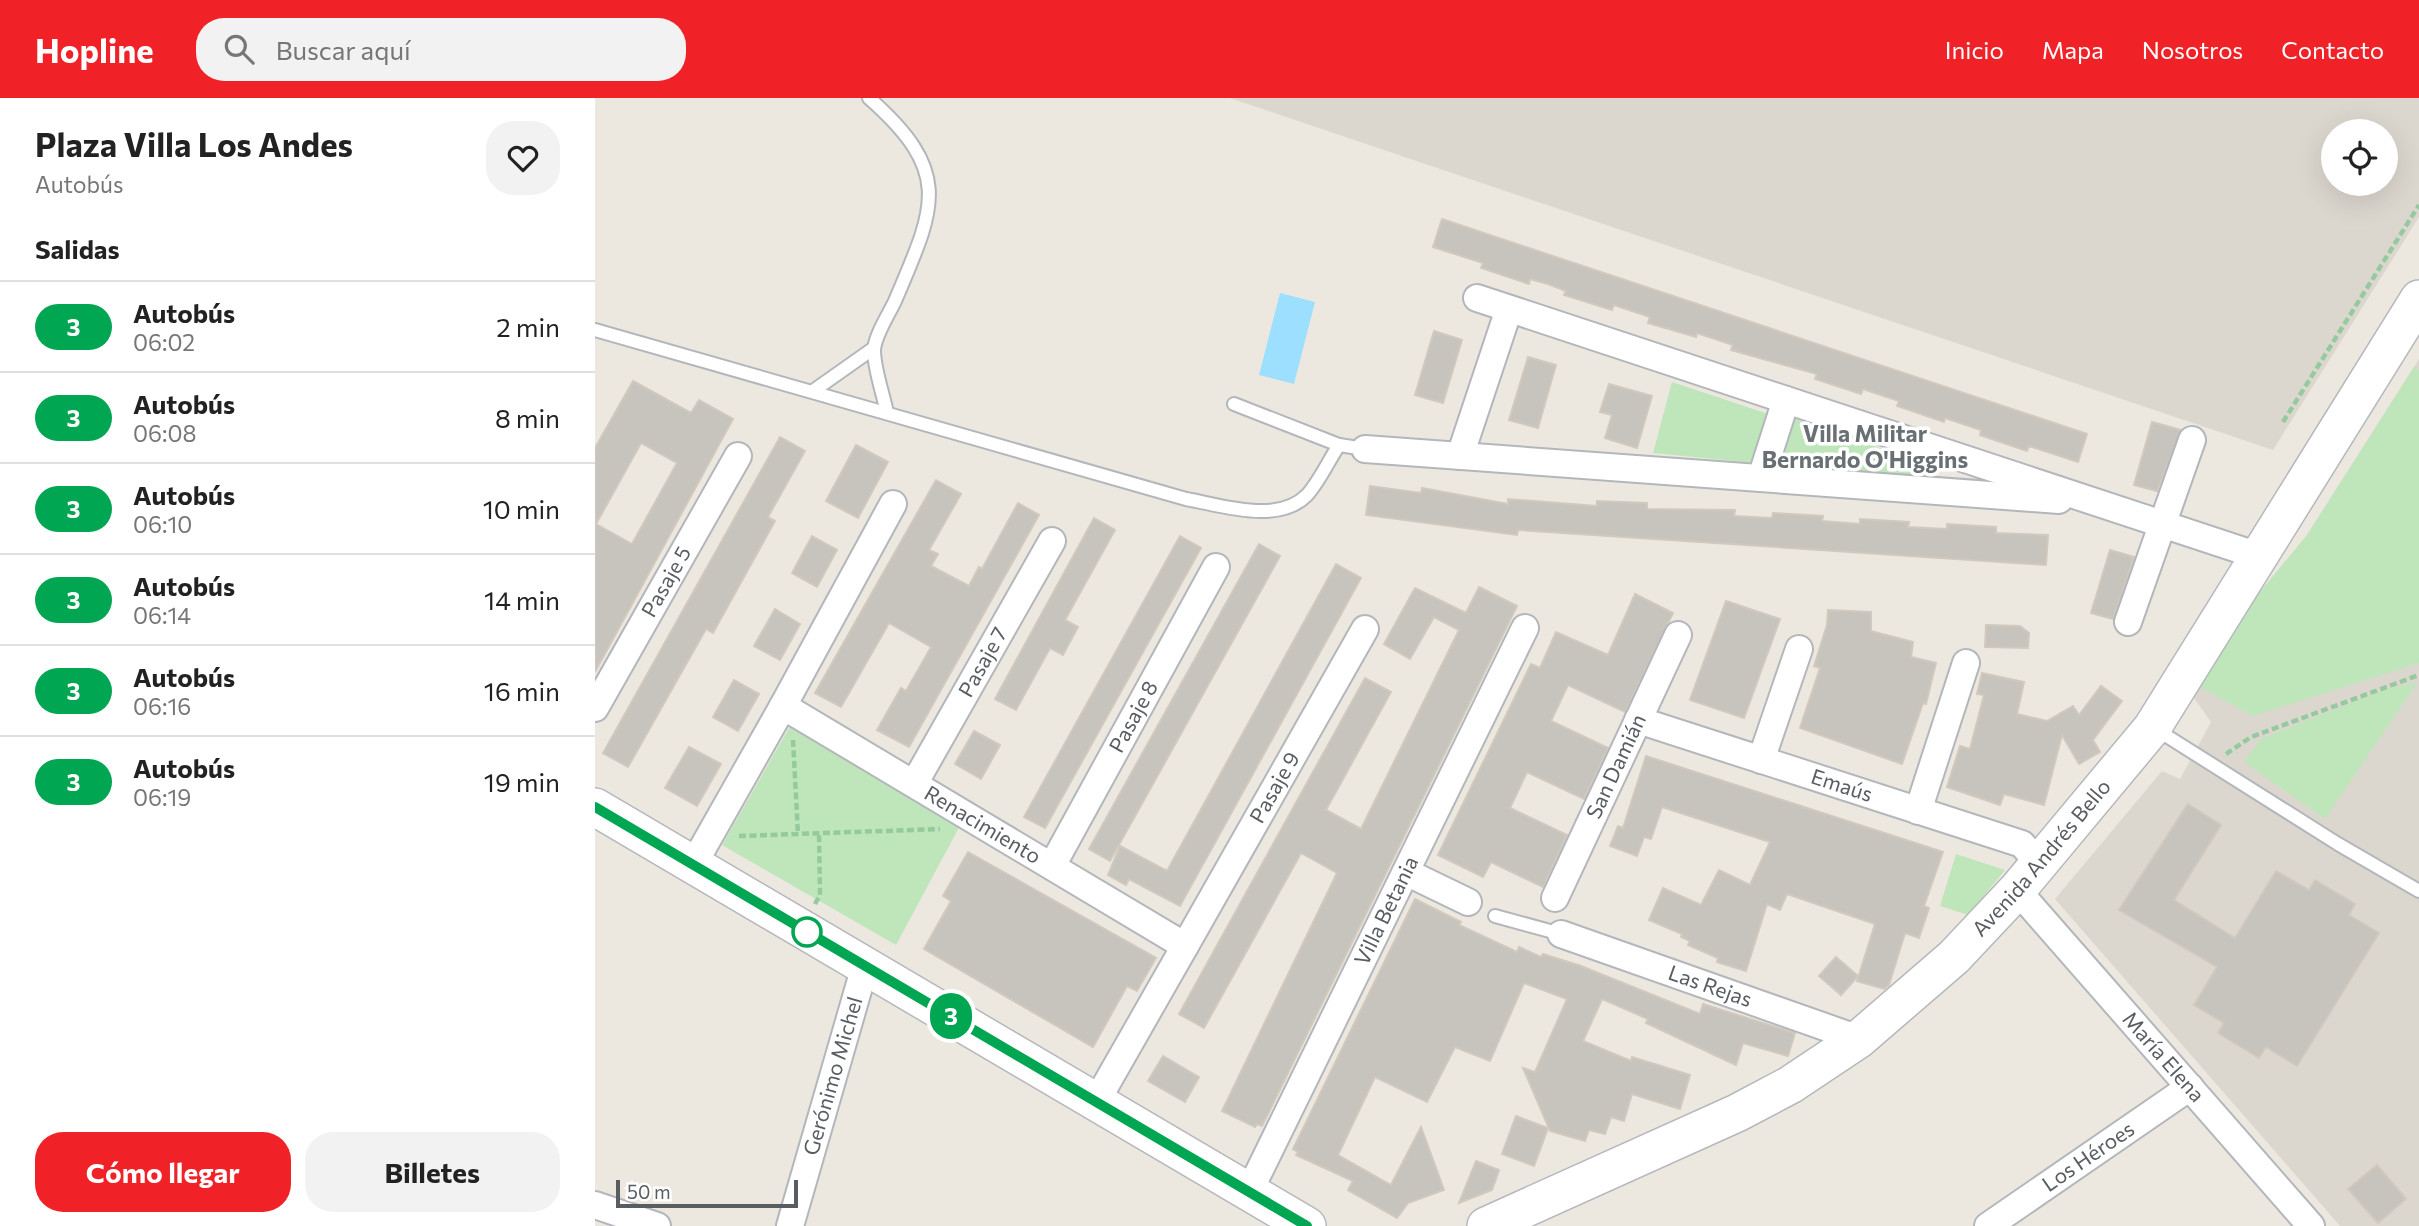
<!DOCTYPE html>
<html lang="es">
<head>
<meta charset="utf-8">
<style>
  :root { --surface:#fff; --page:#f2f2f2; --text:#222; --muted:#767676; --line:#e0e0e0; --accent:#f02228 }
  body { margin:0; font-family:Commissioner,sans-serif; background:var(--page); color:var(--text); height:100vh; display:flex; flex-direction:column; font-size:26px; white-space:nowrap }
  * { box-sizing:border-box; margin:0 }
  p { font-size:23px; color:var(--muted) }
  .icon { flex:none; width:38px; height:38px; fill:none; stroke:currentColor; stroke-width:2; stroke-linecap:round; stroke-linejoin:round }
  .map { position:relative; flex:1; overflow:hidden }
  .side { display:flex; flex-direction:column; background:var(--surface); width:595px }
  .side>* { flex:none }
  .badge { padding:0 14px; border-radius:23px; font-size:24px; line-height:46px }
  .controls { position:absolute; left:1726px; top:21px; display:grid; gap:14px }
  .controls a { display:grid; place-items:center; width:77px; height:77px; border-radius:50%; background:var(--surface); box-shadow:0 7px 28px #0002; font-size:35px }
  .scale { position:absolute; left:21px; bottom:18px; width:182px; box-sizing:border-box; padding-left:7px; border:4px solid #585d62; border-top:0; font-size:19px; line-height:24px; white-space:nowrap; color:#585d62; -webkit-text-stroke:5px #fff; paint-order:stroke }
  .map>.badge { position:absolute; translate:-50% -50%; box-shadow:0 0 0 4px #fff }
  h2 { padding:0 35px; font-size:26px; line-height:63px }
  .round { display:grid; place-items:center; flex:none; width:74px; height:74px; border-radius:28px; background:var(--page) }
  .overview { display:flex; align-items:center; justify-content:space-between; height:119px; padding:0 35px }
  h1 { font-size:33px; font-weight:700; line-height:52px }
  .button { display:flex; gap:14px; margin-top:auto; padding:14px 35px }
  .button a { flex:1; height:80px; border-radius:28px; background:var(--accent); color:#fff; font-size:28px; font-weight:700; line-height:80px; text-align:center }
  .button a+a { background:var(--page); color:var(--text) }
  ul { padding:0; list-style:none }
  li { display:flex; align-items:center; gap:21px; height:91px; padding:0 35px; border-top:2px solid var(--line) }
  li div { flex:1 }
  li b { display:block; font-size:26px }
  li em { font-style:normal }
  li .badge { min-width:77px; font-weight:700; text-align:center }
  header { display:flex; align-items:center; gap:42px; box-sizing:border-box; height:98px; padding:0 35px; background:var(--accent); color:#fff }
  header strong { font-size:33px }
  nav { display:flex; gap:38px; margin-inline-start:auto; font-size:24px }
  .search { width:490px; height:63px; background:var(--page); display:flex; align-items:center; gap:18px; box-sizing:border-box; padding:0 24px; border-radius:28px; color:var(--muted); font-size:26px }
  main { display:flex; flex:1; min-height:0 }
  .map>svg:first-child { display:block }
</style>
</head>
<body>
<header>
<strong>Hopline</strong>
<div class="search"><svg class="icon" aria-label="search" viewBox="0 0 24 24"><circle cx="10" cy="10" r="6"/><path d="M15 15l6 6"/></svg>Buscar aquí</div>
<nav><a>Inicio</a><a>Mapa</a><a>Nosotros</a><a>Contacto</a></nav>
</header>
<main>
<section class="side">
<div class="overview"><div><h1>Plaza Villa Los Andes</h1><p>Autobús</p></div><a class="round"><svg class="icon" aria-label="heart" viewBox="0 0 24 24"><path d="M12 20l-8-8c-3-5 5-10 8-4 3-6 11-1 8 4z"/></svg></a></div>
<h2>Salidas</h2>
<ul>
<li><span class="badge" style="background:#00a651;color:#fff">3</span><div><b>Autobús</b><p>06:02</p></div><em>2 min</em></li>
<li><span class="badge" style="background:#00a651;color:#fff">3</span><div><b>Autobús</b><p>06:08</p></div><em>8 min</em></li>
<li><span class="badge" style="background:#00a651;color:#fff">3</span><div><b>Autobús</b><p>06:10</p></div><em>10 min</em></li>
<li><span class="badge" style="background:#00a651;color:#fff">3</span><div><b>Autobús</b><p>06:14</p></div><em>14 min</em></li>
<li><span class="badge" style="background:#00a651;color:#fff">3</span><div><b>Autobús</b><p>06:16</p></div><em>16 min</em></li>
<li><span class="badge" style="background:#00a651;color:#fff">3</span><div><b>Autobús</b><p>06:19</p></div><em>19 min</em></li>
</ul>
<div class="button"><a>Cómo llegar</a><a>Billetes</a></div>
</section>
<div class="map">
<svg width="1824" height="1128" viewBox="0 0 1824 1128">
  <rect width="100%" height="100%" fill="#ede8df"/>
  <g fill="#dcd7ce" fill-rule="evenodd">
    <path d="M635 0H1824V119L1678 352ZM1790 33V86H1738V33Z"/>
    <path d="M1824 261V1128H1745L1460 801 1567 673 1585 681 1616 624 1599 600 1596 584 1604 568 1712 437Z"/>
  </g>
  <g fill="#bfe6ba">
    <path d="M1819 269 1824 272V565L1658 618 1596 584 1604 568 1712 437Z"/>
    <path d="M1077 284 1176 317 1160 365 1058 355Z"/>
    <path d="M1198 320 1337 368 1332 380 1182 369Z"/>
    <path d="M1822 585 1730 721 1649 664 1666 641 1791 591Z"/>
    <path d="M198 623 367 724 301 847 127 747Z"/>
    <path d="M1361 756 1410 772 1373 817 1345 808Z"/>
  </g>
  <path fill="#9ddfff" d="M685 195 720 204 699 286 664 277Z"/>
  <g fill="#c7c3bd" stroke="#d1c9be" stroke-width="2" fill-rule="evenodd">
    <path d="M847 121 1492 336 1483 364 1434 348 1432 353 1385 337 1386 332 1350 320 1349 324 1302 308 1304 303 1268 291 1266 296 1220 281 1222 276 1136 252 1138 247 1102 235 1101 239 1053 225 1055 219 1019 207 1017 212 969 197 971 193 953 186 935 181 934 186 886 170 888 165 838 149Z"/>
    <path d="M839 233 867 242 848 305 820 297Z"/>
    <path d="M933 259 961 267 943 330 914 322Z"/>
    <path d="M38 283 96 315 104 302 138 321 0 574V350ZM46 345 82 365 37 446 1 426Z"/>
    <path d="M1014 286 1057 298 1042 350 1010 340 1017 317 1005 314Z"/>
    <path d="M1557 324 1586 332 1562 393 1539 387Z"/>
    <path d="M185 339 210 353 173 419 180 423 118 535 111 531 33 669 8 655Z"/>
    <path d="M261 347 293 364 263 420 231 403Z"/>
    <path d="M341 382 366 396 334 452 343 456 336 468 374 488 384 469 387 471 423 405 444 417 314 649 282 632 306 590 311 593 336 549 294 525 246 609 220 595Z"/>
    <path d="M775 388 826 395 827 390 913 406V401L1002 408V403L1052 405V411L1140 412 1139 418 1177 420 1178 415 1228 418 1227 423 1265 426V421L1314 424 1313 429 1332 430 1352 431V426L1401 429V435L1453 437 1451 467 923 432 922 437 771 417Z"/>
    <path d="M499 420 520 432 470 522 483 529 468 557 455 550 421 612 400 601Z"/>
    <path d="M217 438 242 452 222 489 197 475Z"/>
    <path d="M585 438 606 450 450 730 429 719Z"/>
    <path d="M664 446 685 458 515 763 494 751Z"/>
    <path d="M1515 452 1539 459 1518 521 1496 515Z"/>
    <path d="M741 466 766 480 585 808 534 781 531 787 513 777 525 748 572 773Z"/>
    <path d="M884 489 922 508 667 1028 662 1026 660 1029 627 1013 742 775 706 755 609 930 584 916 770 580 796 594 731 712 766 731 864 532 839 519 815 561 789 546 820 490 871 515Z"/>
    <path d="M1040 496 1078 515 1030 614 973 587 956 623 1013 650 989 701 932 674 915 710 972 737 948 789 896 764 888 779 843 757 936 566 945 570 961 534 1013 557Z"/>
    <path d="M1131 503 1185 521 1149 620 1095 602Z"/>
    <path d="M180 511 205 526 185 562 159 548Z"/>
    <path d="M1233 512 1276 514V533L1318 544 1316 559 1341 565 1331 606 1328 605 1307 666 1205 630 1225 570 1219 568 1232 527Z"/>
    <path d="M1391 527 1425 528 1434 535 1433 550 1390 549Z"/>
    <path d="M1387 575 1429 584 1422 616 1452 623 1478 608 1484 617 1506 588 1527 603 1498 642 1505 654 1484 666 1467 637 1449 707 1409 696 1405 707 1352 689 1365 648 1375 651 1389 597 1382 596Z"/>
    <path d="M139 582 164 596 143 633 118 619Z"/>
    <path d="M379 633 405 647 386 681 360 666Z"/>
    <path d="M94 649 126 666 102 708 70 690Z"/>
    <path d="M1051 658 1348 754 1329 808 1334 810 1324 840 1310 835 1294 887 1289 891 1262 883 1280 826 1192 796 1185 812 1172 806 1151 873 1122 864 1123 860 1093 847 1095 843 1086 839 1087 836 1054 822 1068 790 1106 807 1124 772 1155 787 1175 744 1067 709 1056 741 1049 739 1042 758 1015 748 1023 728 1028 730Z"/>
    <path d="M1593 706 1626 727 1579 802 1640 840 1681 773 1714 792 1720 782 1760 806 1754 817 1784 835 1702 968 1671 949 1664 960 1623 935 1629 925 1599 907 1622 869 1524 812Z"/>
    <path d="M373 754 561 860 542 893 532 888 498 949 329 851 356 803 348 798Z"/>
    <path d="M820 801 866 824 864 827 922 854 924 849 946 859 948 856 986 868 1105 916 1108 906 1200 935 1193 958 1148 945 1141 967 1051 925 1053 921 1007 901 988 943 1036 963 1037 959 1095 977 1085 1011 1037 996 1029 1023 1016 1019 1010 1036 994 1032 990 1043 955 1033 928 970 940 974 972 901 929 885 895 963 860 949 832 1004 780 979 743 1057 796 1087 826 1029 849 1092 813 1105 802 1120 753 1092 758 1083 701 1057 703 1054 698 1051Z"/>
    <path d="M1241 859 1263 878 1246 897 1224 878Z"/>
    <path d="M568 958 604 979 590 1004 553 983Z"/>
    <path d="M921 1018 953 1030 939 1068 907 1056Z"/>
    <path d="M881 1063 904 1072 897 1092 864 1105Z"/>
    <path d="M1782 1067 1811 1101 1783 1125 1753 1091Z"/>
  </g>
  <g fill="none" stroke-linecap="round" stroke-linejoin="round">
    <g stroke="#b3b7bb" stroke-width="16">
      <g id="lane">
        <path d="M274 0C359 75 340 109 300 203 294 216 280 237 279 252 279 271 288 295 292 315"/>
        <path d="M0 232 591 401C626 407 683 427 712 397 724 384 734 362 744 347"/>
        <path d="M218 293 279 250"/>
        <path d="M639 306 744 347 770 351"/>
        <path d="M1559 630 1743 746 1824 793"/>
        <path d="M900 818 966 836"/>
      </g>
    </g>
    <g stroke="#b3b7bb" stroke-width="30">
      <g id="street">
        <path d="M882 200 1664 458"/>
        <path d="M770 351 1464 402"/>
        <path d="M865 358 914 211"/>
        <path d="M1166 380 1191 302"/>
        <path d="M1533 524 1597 342"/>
        <path d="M188 608 298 406"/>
        <path id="s1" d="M0 610 143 358"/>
        <path id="s2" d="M1043 622 1427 746 1443 765"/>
        <path d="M1166 662 1204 551"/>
        <path id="s3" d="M319 686 457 443"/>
        <path d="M1323 713 1371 565"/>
        <path id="s4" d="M98 767 188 608 590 848 501 1004"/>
        <path id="s5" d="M457 768 621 469"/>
        <path d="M811 774 873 804"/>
        <path id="s6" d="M1422 792 1716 1128"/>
        <path id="s7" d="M960 800 1083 537"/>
        <path id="s8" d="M966 836 1264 941"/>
        <path id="s9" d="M590 848 770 531"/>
        <path id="s10" d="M654 1094 930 530"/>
        <path d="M0 1107 62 1128"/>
        <path id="s11" d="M195 1128 270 868"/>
        <path id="s12" d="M1393 1128 1595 989"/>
      </g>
    </g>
    <g stroke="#b4b8bd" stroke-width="40">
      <g id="secondary">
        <path d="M0 709 712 1128"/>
        <path id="s13" d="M891 1128 1142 1015 1195 987 1264 941 1359 859 1422 792 1557 630 1824 201"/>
      </g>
    </g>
    <g stroke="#95c99e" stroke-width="4.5" stroke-dasharray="7 3.5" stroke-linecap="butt">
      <path d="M1688 324 1824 107"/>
      <path d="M198 642 203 736"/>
      <path d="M1631 656 1656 639 1824 577"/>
      <path d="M144 738 345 731"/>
      <path d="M220 806 225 797 224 735"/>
    </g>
    <use href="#lane" stroke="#fff" stroke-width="12"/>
    <use href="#street" stroke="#fff" stroke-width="26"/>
    <use href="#secondary" stroke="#fff" stroke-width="37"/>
  </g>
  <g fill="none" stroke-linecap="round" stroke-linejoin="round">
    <g stroke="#fff" stroke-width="16">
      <path id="line" d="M0 709 712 1128"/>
    </g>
    <use href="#line" stroke="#00a651" stroke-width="10"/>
  </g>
  <circle fill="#fff" stroke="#00a651" stroke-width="3.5" cx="212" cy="834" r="14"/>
  <g text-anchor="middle" stroke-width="7" stroke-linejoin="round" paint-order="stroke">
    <g font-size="21" fill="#585d62" stroke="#fff">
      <text dy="7" stroke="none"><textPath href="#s1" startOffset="145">Pasaje 5</textPath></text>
      <text dy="7" stroke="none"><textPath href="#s3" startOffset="140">Pasaje 7</textPath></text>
      <text dy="7" stroke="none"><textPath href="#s5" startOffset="170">Pasaje 8</textPath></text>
      <text dy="7" stroke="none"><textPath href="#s7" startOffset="145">San Damián</textPath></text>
      <text dy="7" stroke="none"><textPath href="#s2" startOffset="214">Emaús</textPath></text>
      <text dy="7" stroke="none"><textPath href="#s9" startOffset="182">Pasaje 9</textPath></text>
      <text dy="7" stroke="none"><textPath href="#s4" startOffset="415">Renacimiento</textPath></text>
      <text dy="7" stroke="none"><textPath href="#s13" startOffset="676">Avenida Andrés Bello</textPath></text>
      <text dy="7" stroke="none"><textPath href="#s10" startOffset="313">Villa Betania</textPath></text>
      <text dy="7" stroke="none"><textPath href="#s8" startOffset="158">Las Rejas</textPath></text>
      <text dy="7" stroke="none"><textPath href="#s6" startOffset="222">María Elena</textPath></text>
      <text dy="7" stroke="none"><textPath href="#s11" startOffset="156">Gerónimo Michel</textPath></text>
      <text dy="7" stroke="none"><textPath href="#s12" startOffset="122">Los Héroes</textPath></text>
    </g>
    <g font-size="23" font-weight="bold" fill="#697074" stroke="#fff">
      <text x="1270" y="344">Villa Militar<tspan x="1270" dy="26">Bernardo O'Higgins</tspan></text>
    </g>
  </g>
</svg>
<div class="controls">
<a><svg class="icon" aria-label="locate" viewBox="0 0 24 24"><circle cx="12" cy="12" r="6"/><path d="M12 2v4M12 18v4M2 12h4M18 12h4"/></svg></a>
</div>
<div class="scale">50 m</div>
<b class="badge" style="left:356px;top:918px;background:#00a651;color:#fff">3</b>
</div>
</main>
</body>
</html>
